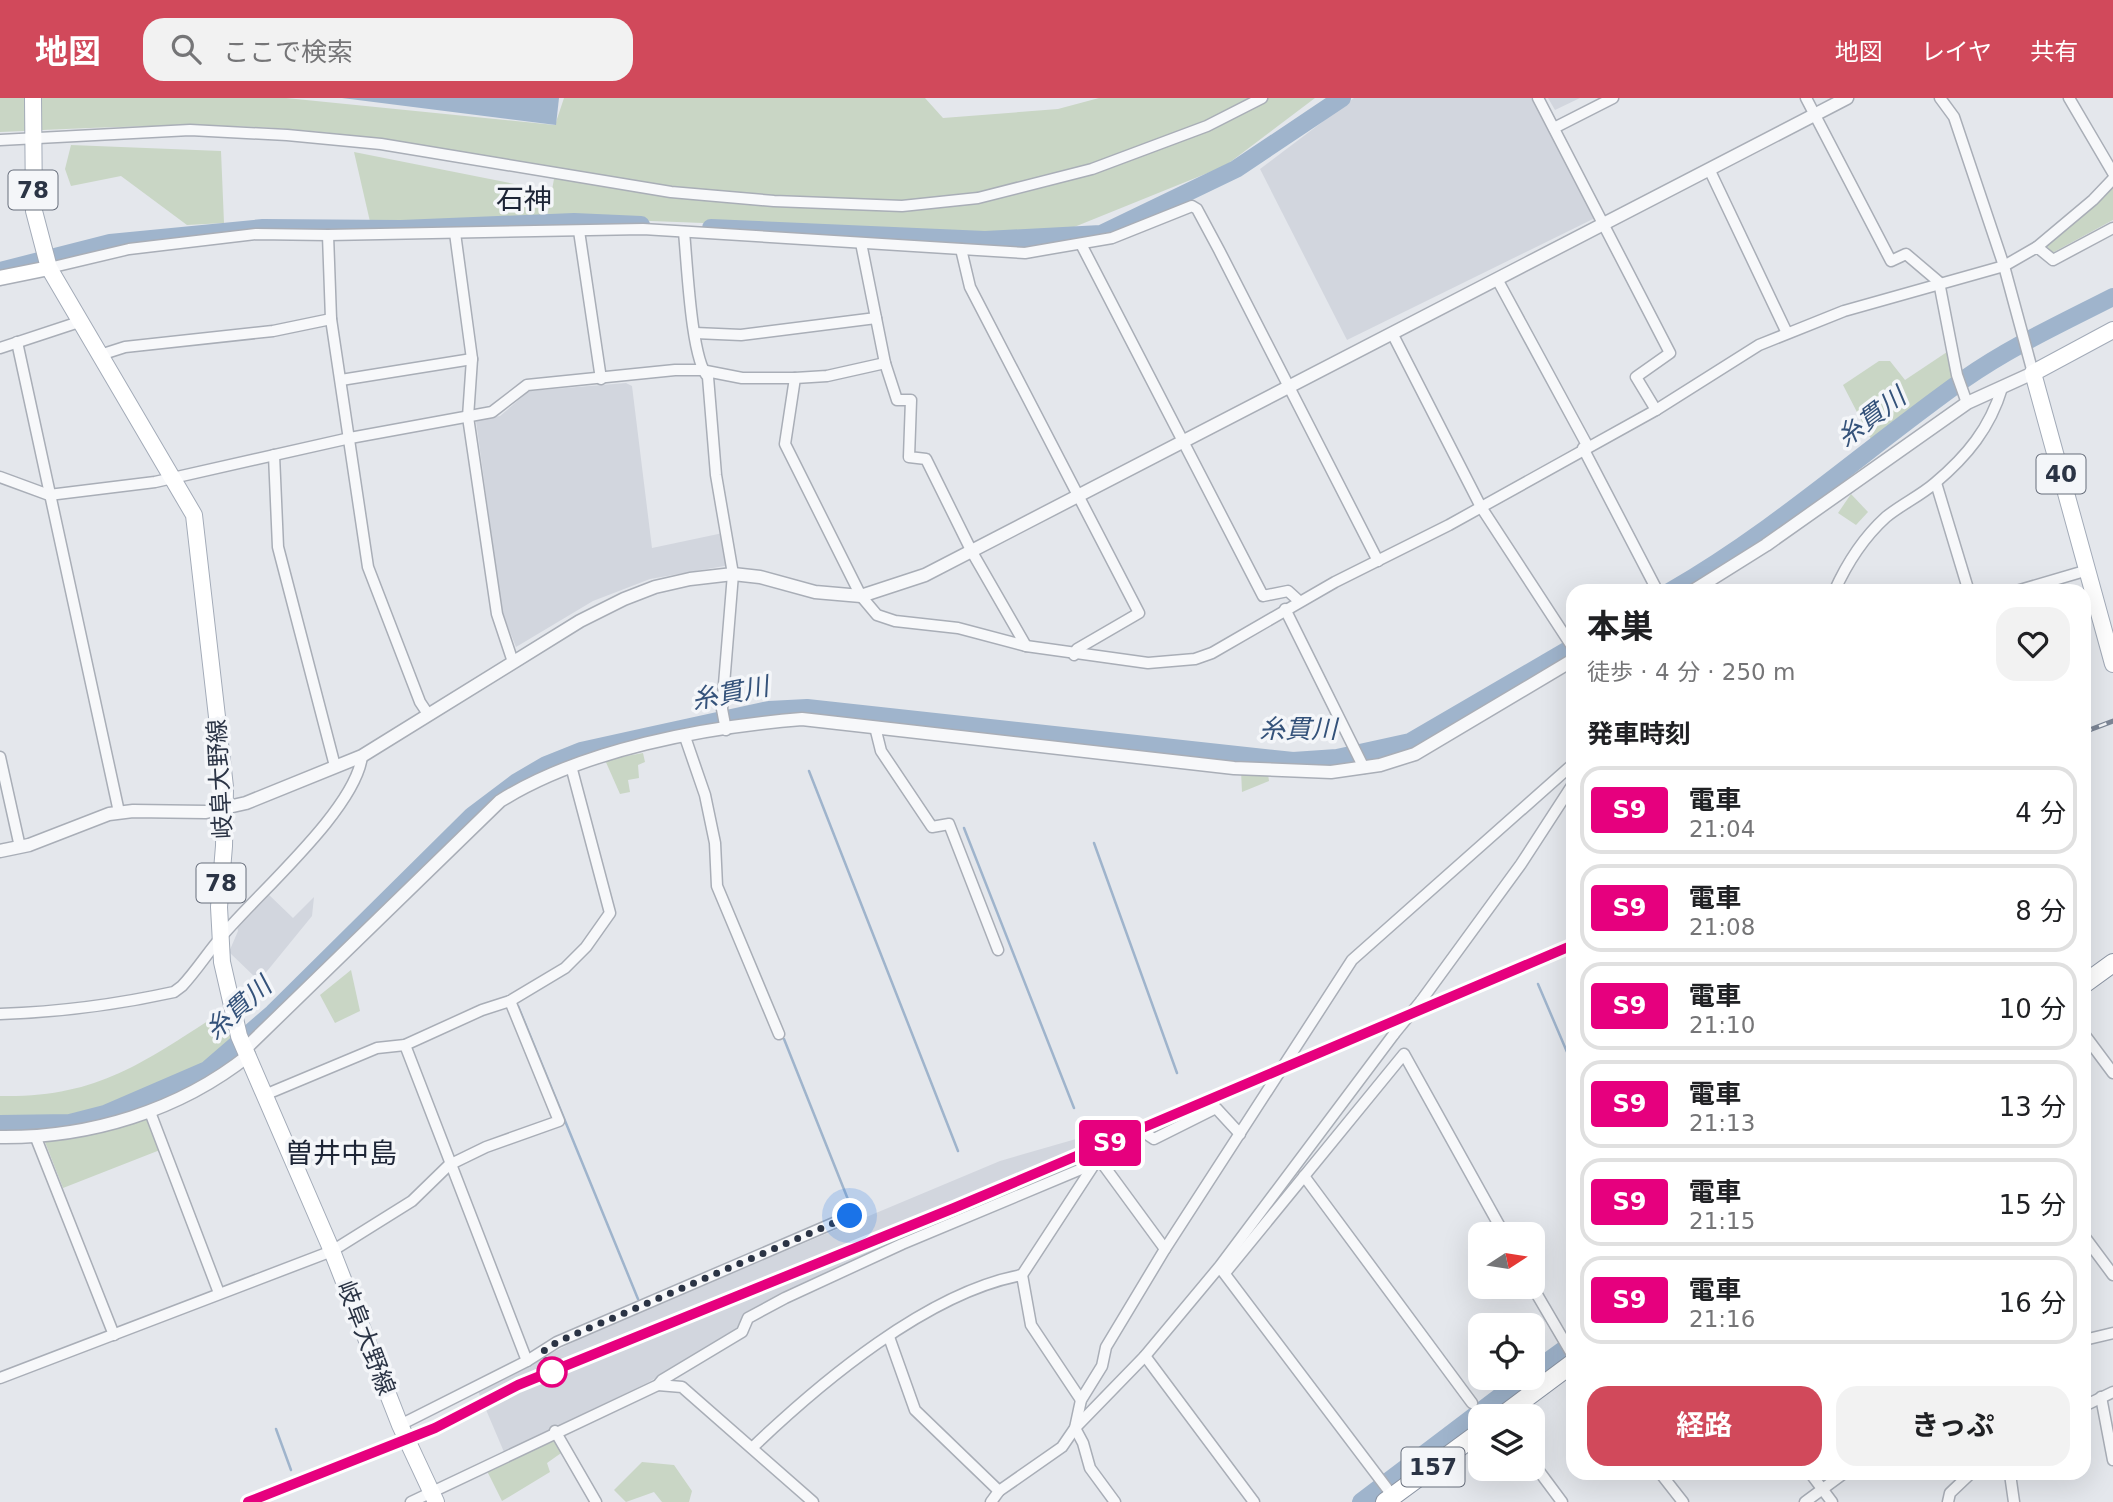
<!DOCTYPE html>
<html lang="ja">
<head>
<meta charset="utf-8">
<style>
  :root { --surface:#fff; --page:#f2f2f2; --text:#202124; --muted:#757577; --line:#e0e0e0; --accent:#d1495b }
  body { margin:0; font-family:"DejaVu Sans","Noto Sans JP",sans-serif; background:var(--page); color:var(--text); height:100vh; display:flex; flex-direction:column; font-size:26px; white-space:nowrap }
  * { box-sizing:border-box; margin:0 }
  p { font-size:23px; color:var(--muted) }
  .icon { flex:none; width:38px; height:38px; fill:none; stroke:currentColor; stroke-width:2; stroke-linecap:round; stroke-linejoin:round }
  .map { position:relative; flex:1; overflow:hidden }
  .side { position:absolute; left:1566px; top:486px; width:525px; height:896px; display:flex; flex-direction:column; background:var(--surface); border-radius:21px; box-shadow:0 7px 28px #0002 }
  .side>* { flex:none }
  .badge { padding:0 14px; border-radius:5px; font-size:24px; line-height:46px }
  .needle { width:46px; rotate:78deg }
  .tools { position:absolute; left:1468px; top:1124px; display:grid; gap:14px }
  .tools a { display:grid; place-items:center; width:77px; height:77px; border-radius:14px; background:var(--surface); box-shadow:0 7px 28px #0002; font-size:35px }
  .you { position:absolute; width:35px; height:35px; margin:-18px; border:5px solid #fff; border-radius:50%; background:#1a73e8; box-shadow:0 0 0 10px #1a73e833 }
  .map>.badge { position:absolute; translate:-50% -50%; box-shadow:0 0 0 4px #fff }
  h2 { padding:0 21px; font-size:26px; line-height:63px }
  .round { display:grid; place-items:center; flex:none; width:74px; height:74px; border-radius:21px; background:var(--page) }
  .summary { display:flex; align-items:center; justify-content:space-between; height:119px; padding:0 21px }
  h1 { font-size:33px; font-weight:700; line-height:52px }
  .cta { display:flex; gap:14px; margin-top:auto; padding:14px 21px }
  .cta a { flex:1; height:80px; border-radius:21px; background:var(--accent); color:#fff; font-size:28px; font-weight:700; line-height:80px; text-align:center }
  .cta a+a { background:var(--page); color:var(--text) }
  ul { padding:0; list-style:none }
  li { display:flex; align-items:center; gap:21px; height:88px; margin:0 14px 10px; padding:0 7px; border:4px solid var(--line); border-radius:21px }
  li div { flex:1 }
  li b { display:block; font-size:26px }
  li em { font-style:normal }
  li .badge { min-width:77px; font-weight:700; text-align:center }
  header { display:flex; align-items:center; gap:42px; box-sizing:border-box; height:98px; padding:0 35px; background:var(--accent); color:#fff }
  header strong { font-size:33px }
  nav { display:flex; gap:38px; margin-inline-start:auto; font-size:24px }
  .search { width:490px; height:63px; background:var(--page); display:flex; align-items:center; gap:18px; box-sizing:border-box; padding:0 24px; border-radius:21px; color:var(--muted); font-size:26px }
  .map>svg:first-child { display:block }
</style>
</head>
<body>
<header>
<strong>地図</strong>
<div class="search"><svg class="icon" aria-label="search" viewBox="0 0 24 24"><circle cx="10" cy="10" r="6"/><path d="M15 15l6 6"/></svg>ここで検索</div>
<nav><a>地図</a><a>レイヤ</a><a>共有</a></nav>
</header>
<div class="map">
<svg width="2113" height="1404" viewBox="0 0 2113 1404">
  <rect width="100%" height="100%" fill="#e4e7ec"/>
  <g fill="#d2d6de">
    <path d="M1354 0H1531L1595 120 1347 242 1260 71Z"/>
    <path d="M1548 0H1580L1555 12Z"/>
    <path d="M626 285 632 288 652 450 723 435 730 467 650 481 593 503 516 549 502 514 476 323 500 318 529 293Z"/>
    <path d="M267 795 293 820 314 799 312 818 259 883 229 854 238 833 237 828Z"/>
    <path d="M1083 1039 1092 1062 748 1214 740 1232 647 1285 504 1354 478 1293 583 1239 659 1206 1000 1063Z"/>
  </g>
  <g fill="#c9d6c5">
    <path d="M0 0H286L555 27 564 0H925L943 20 1058 11 1099 0H1315L1225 68 1047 140 861 136 703 125 547 119 556 70C467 55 378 38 288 31 193 24 95 30 0 34Z"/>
    <path d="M71 47 221 53 224 125 187 127 121 78 71 88 65 71Z"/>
    <path d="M354 54 550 93 542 124 371 128Z"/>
    <path d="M2113 85V122L2052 155 2044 145Z"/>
    <path d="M1947 254 1955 280 1872 343 1843 287 1879 263H1890L1905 282Z"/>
    <path d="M1851 396 1868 414 1856 427 1838 415Z"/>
    <path d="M643 655 645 664 638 667 639 680 628 682 630 694 620 696 605 662Z"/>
    <path d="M1241 673 1268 676 1269 683 1242 694Z"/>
    <path d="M351 872 360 913 335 925 320 897Z"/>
    <path d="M219 916 230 922 236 950C226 974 129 1016 101 1023 68 1031 34 1032 0 1031V998C97 1000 142 965 219 916Z"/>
    <path d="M146 1018 160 1052 63 1090 45 1044 111 1030Z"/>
    <path d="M556 1338 564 1353 547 1365 550 1374 502 1403 487 1373Z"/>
    <path d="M642 1364 674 1367 692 1393 689 1404H662L654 1394 626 1404 614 1392Z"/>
  </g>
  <path fill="#9fb4cc" d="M342 0H559L556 27Z"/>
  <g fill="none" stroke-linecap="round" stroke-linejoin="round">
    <g stroke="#9fb4cc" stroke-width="2.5">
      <path d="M809 673 958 1053"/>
      <path d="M964 730 1074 1010"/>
      <path d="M1094 745 1177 975"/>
      <path d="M1538 886 1573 968"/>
      <path d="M518 908 638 1201"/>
      <path d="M784 941 851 1109"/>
      <path d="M276 1331 291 1372"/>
    </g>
    <g stroke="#9fb4cc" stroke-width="18">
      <path d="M711 130 985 142 1101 136 1236 71 1342 0"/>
      <path d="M0 173 110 145 263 130 401 131 574 124 641 127"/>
      <path d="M1669 494C1777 432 1863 353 1963 282 2010 249 2062 225 2113 199"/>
      <path d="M0 1026 70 1025 105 1016 207 972 273 915 472 718 517 684 546 667 581 653 649 638 769 612 807 610 1293 663 1337 660 1410 644 1573 549"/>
      <path d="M1533 1274 1573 1245"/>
      <path d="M1361 1404 1526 1279"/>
    </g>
    <g stroke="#a9aeb7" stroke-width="13">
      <g id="minor">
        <path d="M1538 0 1670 255 1636 279 1656 312"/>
        <path d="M1806 0 1891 163 1906 156 1939 184 1957 277 1967 305"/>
        <path d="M1940 0 1954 19 2004 168 2033 275"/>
        <path d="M2069 0 2113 75"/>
        <path d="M1554 30 1613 0"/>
        <path d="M0 42 190 32 287 37 381 46 671 94 774 103 902 108 978 100 1092 71 1207 28 1262 0"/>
        <path d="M1710 73 1787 235"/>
        <path d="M579 133 601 281"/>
        <path d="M684 134C687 163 691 262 708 279L716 377 733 476 722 611 726 632"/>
        <path d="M455 135 472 261 468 319 497 516 513 564"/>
        <path d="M328 137 331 221 368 469 420 604 428 616"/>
        <path d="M861 145 885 265 897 302H911L909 359 926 361 972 454 1026 548"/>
        <path d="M1082 148 1263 498 1288 493 1299 503"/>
        <path d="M2037 149 2093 102 2113 81"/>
        <path d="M961 151 970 189 1139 515 1077 551 1074 557"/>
        <path d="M49 170 129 151 256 136 328 137 643 131 1025 155 1112 140 1192 108 1197 111 1219 152 1378 463"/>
        <path d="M1497 181 1587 347"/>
        <path d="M695 235 741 237 876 220"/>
        <path d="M1392 235 1481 409 1573 550"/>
        <path d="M17 244 119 714"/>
        <path d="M0 250 79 224"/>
        <path d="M100 257 125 249 273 233 331 221"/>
        <path d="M885 265 827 278 795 280 785 346 861 498 877 517 895 523 958 530 1026 548 1148 565 1195 561 1212 555 1335 484 1449 427 1656 312 1759 247 1844 213 2004 168 2037 149 2053 162 2113 130"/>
        <path d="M341 282 472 261"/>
        <path d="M1583 350 1658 494"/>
        <path d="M274 357 278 449 335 668"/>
        <path d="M0 379 49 397 155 384 350 340 492 314 527 287 675 272H701L742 280H795"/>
        <path d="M1936 385 1969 494"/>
        <path d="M1834 494C1846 467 1864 439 1886 419 1902 406 1920 398 1935 385 1967 358 1990 330 2002 290"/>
        <path d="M2013 494 2088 472"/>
        <path d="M1285 511 1364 670"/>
        <path d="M875 629 881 653 932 729 949 726 998 852"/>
        <path d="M685 639 705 697 715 745 717 788 779 936"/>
        <path d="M0 659 20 749"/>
        <path d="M1421 903 1521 766 1573 686"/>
        <path d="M0 916C60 914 115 907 174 894L182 888C197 872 208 854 222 838 258 795 356 711 362 658"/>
        <path d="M2084 936 2113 975"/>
        <path d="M405 947 527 1263"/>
        <path d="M267 996 377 950 405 947 482 912 510 903 565 870 586 849 610 815 571 668"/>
        <path d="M150 1014 219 1195"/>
        <path d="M36 1040 114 1237"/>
        <path d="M1099 1061 1165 1151"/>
        <path d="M1304 1078 1472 1305"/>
        <path d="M2084 1138 2113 1177"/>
        <path d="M1221 1171 1395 1401"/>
        <path d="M1225 1175 1404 956 1504 1136"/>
        <path d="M1532 1188 1573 1258"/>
        <path d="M889 1239 915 1312 999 1393"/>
        <path d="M2084 1242 2113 1235"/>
        <path d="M1145 1258 1254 1404"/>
        <path d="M0 1280 332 1153 412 1103 449 1067 486 1049 559 1023 510 903"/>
        <path d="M658 1287 682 1289 813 1404"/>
        <path d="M2101 1299 2113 1362"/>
        <path d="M1081 1302 1031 1227 1022 1177 1101 1056 1145 1035 1154 1041 1216 1010 1240 1036"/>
        <path d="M2084 1308 2113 1294"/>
        <path d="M400 1327 527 1263 557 1244 850 1118"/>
        <path d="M555 1333 596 1404"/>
        <path d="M753 1349C821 1284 928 1194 1022 1177"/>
        <path d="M1533 1365 1562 1404"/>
        <path d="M1661 1376 1683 1404"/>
        <path d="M1811 1376 1832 1404"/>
        <path d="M2010 1376 2014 1404"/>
        <path d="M411 1404 658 1287 662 1282 742 1234 748 1220 785 1200 902 1146 1098 1064"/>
        <path d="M991 1404 999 1393 1062 1349 1075 1330 1145 1258 1220 1168 1394 936"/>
        <path d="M1115 1404 1090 1370 1083 1345 1075 1330 1081 1302 1102 1268 1106 1249 1165 1151 1352 862 1573 666"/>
        <path d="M1805 1404 1843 1376"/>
        <path d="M1948 1404 1950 1395 1970 1376"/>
      </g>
    </g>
    <g stroke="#a9aeb7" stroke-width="15">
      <g id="tertiary">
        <path d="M1691 494 1766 447 1967 305 2033 275"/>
        <path d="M0 753 29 747 109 716 133 713 206 714 246 705 362 658 580 523 624 501 655 489 690 481 733 476 760 479 815 494 861 498 925 477 1847 0"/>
        <path d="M246 950 500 703C583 651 705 629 802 621L1234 670 1331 674 1380 667 1415 656 1573 562"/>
        <path d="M0 1039C89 1040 179 1013 249 957"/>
      </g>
    </g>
    <g stroke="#a9aeb7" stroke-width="17">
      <path id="secondary" d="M0 180 49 170"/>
    </g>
    <g stroke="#a3abb8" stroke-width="18">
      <g id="primary">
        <path d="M33 0 34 113 49 170 194 417 225 689 224 748 219 809 222 864 239 938 332 1153 400 1327 436 1404"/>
        <path d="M2113 232 2033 275 2113 566"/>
      </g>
    </g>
    <g stroke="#8b94a3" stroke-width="20">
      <g id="trunk">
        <path d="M2084 886 2113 865"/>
        <path d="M1502 1318 1573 1265"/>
        <path d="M1385 1404 1480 1334"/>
      </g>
    </g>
    <use href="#minor" stroke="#f7f8fa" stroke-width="10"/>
    <use href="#tertiary" stroke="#f7f8fa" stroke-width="12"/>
    <use href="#secondary" stroke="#fff" stroke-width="14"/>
    <use href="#primary" stroke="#fff" stroke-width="16"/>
    <use href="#trunk" stroke="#fff" stroke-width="18"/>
    <g stroke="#7d8696" stroke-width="5">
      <g id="rail">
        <path d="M2084 634 2113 623"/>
        <path d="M248 1404 435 1330 518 1287 954 1110 1573 847"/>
      </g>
    </g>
    <use href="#rail" stroke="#f4f6f9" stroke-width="2.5" stroke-dasharray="8" stroke-linecap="butt"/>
    <g stroke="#a9aeb7" stroke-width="13" stroke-linecap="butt">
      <path id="minor-bridge" d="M1394 936 1421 903"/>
    </g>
    <use href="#minor-bridge" stroke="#f7f8fa" stroke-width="10"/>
  </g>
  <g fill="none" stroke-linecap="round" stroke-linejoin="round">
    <g stroke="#fff" stroke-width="16">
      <path id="line" d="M248 1404 435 1330 518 1287 954 1110 1573 847"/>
    </g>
    <use href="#line" stroke="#e6007e" stroke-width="10"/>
    <path stroke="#2b3445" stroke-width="7" stroke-dasharray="0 12.6" d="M552 1274 542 1254 557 1244 850 1118"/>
  </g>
  <circle fill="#fff" stroke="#e6007e" stroke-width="3.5" cx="552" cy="1274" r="14"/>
  <g text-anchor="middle" stroke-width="7" stroke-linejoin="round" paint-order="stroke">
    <g fill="#f4f6f9" stroke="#676e7b" stroke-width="2">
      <rect x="8.5" y="72.5" width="49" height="39" rx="5"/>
      <rect x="2036.5" y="356.5" width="49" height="39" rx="5"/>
      <rect x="196.5" y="765.5" width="49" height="39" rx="5"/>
      <rect x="1401.5" y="1349.5" width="63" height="39" rx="5"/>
    </g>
    <g font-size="23" font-weight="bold" fill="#2b3445">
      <text x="33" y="100">78</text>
      <text x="2061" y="384">40</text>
      <text x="221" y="793">78</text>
      <text x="1433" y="1377">157</text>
    </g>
    <g font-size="24" fill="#2b3445" stroke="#f4f6f9">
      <text transform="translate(220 681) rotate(-93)" y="8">岐阜大野線</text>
      <text transform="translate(366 1240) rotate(69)" y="8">岐阜大野線</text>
    </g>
    <g font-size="26" font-style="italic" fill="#34527a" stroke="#f4f6f9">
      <text transform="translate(1871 319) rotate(-37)" y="9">糸貫川</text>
      <text transform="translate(730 595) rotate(-11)" y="9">糸貫川</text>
      <text x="1298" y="640">糸貫川</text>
      <text transform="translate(238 910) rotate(-42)" y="9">糸貫川</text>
    </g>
    <g font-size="28" fill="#1d2536" stroke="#f4f6f9">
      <text x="524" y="111">石神</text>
      <text x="341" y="1065">曽井中島</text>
    </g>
  </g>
</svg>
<div class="tools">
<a><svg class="needle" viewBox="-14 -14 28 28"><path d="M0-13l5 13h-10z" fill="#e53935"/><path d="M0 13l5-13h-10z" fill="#757577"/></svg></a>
<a><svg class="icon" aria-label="locate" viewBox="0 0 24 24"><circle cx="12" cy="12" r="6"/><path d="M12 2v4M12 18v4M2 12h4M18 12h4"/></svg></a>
<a><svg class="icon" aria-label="layers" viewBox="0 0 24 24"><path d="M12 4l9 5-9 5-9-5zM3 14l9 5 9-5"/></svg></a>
</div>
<div class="you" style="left:850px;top:1118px"></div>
<b class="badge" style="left:1110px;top:1045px;background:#e6007e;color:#fff">S9</b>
<section class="side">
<div class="summary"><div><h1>本巣</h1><p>徒歩 · 4 分 · 250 m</p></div><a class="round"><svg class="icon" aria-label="heart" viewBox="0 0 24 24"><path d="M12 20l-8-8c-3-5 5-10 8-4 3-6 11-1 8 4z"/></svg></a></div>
<h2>発車時刻</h2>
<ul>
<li><span class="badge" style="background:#e6007e;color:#fff">S9</span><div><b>電車</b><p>21:04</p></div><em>4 分</em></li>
<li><span class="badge" style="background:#e6007e;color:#fff">S9</span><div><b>電車</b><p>21:08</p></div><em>8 分</em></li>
<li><span class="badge" style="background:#e6007e;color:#fff">S9</span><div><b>電車</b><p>21:10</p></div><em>10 分</em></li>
<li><span class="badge" style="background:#e6007e;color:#fff">S9</span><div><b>電車</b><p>21:13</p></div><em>13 分</em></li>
<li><span class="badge" style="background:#e6007e;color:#fff">S9</span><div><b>電車</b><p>21:15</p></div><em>15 分</em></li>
<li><span class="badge" style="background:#e6007e;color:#fff">S9</span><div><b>電車</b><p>21:16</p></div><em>16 分</em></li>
</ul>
<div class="cta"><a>経路</a><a>きっぷ</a></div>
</section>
</div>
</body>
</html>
